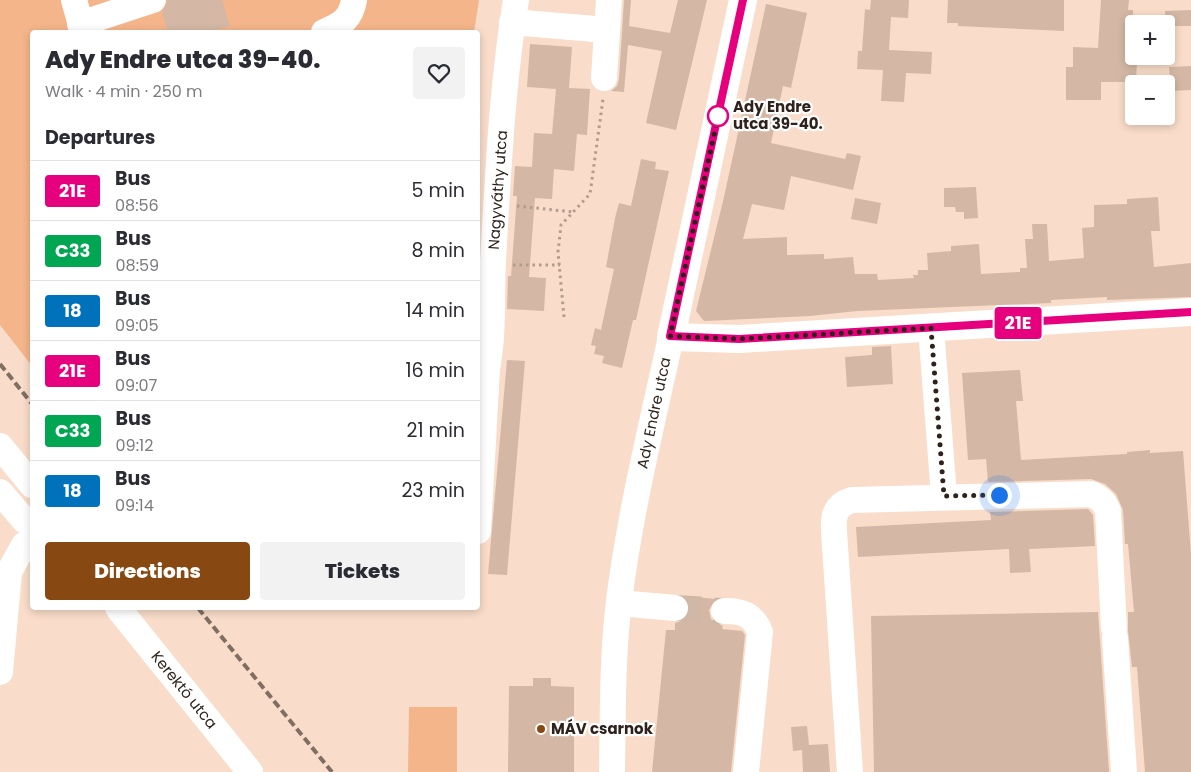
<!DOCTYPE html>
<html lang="en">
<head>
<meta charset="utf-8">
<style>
  :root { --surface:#fff; --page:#f2f2f3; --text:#2b2b33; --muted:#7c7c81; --line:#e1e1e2; --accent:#884811 }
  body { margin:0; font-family:Poppins,sans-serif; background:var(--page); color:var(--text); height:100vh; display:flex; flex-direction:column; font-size:19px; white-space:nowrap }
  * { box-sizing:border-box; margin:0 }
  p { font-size:16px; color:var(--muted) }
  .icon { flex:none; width:28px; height:28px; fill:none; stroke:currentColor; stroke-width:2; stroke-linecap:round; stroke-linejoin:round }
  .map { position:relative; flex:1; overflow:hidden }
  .sheet { position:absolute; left:30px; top:30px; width:450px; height:580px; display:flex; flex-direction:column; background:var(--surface); border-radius:5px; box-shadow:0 2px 8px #0003 }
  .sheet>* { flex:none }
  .badge { padding:0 10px; border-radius:4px; font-size:18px; line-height:32px }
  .controls { position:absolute; left:1125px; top:15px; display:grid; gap:10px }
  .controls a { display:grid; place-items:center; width:50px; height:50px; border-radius:5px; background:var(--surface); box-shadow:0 2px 8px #0003; font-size:25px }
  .you { position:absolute; width:25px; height:25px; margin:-12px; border:4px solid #fff; border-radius:50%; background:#1a73e8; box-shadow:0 0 0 8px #1a73e833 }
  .map>.badge { position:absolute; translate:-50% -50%; box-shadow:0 0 0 2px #fff }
  h2 { padding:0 15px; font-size:19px; line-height:45px }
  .round { display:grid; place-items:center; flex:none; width:52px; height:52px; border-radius:5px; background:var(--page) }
  .summary { display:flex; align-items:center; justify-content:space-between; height:85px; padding:0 15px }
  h1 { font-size:24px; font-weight:800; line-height:38px }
  .action { display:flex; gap:10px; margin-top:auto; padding:10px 15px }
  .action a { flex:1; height:58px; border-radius:5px; background:var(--accent); color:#fff; font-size:20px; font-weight:800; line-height:58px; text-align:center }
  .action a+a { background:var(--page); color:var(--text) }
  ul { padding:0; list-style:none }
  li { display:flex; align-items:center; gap:15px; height:60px; padding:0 15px; border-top:1px solid var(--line) }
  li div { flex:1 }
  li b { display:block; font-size:19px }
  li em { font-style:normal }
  li .badge { min-width:55px; font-weight:700; text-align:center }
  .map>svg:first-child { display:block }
</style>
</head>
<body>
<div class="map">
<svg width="1191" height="772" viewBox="0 0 1191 772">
  <rect width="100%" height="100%" fill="#f9dcc9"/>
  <g fill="#f5b58b">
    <path d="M0 0H479L474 32H32V366L0 325Z"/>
    <path d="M409 707H457V772H408Z"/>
  </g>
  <g fill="#d4b8a5">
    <path d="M168 0H222L230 26 208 32H168L162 12Z"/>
    <path d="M624 0H631L629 26 670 33 678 0H707L676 130 646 123 662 51 628 45 624 92 611 91 617 86 619 79Z"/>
    <path d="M871 0H909L908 18 891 17 889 50 932 52 931 74 906 73 904 102 881 101 883 70 857 69 858 51H862L865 9 870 10Z"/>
    <path d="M948 0H1064V31L958 26V23H947Z"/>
    <path d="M1101 0H1129L1128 10H1133L1132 60H1137L1136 82H1101V100H1066V67H1073V47L1098 48Z"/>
    <path d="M766 4 807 13 791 88 783 86 771 143 845 159 847 153 861 156 853 190 791 176 784 210 752 204 743 239 787 237V255L824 254V259L853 257 855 274H877L878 280 914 278 913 275H918V270H928L927 253 951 251V246L979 244 981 274 1020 272V268H1027L1025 239H1033L1032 224H1047L1049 261 1084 258 1082 228 1094 227V205L1127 204V199L1158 197 1160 231H1151L1154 267 1191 263V297L1107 300V297L1051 300V303L857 311 810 316 704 321 696 311 724 197Z"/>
    <path d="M1191 10V26H1166L1165 11Z"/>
    <path d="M530 44 572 47 569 88 590 89 587 135 577 134 574 171 554 169 552 199 535 198 529 277 546 278 544 311 507 309 508 276H511L517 196H513L515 166 532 167 534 133 552 134 556 89 527 87Z"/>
    <path d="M1191 66V90L1171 91 1169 67Z"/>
    <path d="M641 159 656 162 655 169 669 171 636 320H633L622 368 602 363 604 356 594 354 596 346 591 345 595 328 601 330 614 269 606 267 615 218 619 203 631 206Z"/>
    <path d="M976 187 978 218 964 219V212H956L955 207H944V188Z"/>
    <path d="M855 198 881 203 877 224 851 219Z"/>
    <path d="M891 346 893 384 847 387 845 357 872 355V347Z"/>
    <path d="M507 360 525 361 507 575 488 574Z"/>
    <path d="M1020 370 1023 401H1016L1021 460 1127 454V452L1150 450V453L1183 451 1191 554V772H1145L1137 667H1132L1128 631V612H1134L1128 544H1125L1123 510 1116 494 1105 484 1091 479 988 482 986 459 968 460 962 373Z"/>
    <path d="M1088 509 1093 515 1095 546 1029 549 1031 572 1010 573 1009 549 858 557 856 527 991 520 990 512Z"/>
    <path d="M684 596 716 599 709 610 711 619 723 626 722 629 742 631 745 635 731 772H652L666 630H675V623L682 621 688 616 690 609Z"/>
    <path d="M1098 612 1109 772H874L871 616Z"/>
    <path d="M533 678H551V686L574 687V772H508L509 686H533Z"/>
    <path d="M807 726 809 745 828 744 830 772H803L802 750 793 751 791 727Z"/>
  </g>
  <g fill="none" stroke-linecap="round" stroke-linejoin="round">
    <path stroke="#d0b7a6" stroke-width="26" stroke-dasharray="26 13" stroke-linecap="butt" d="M675 608 724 611"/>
    <g stroke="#b29c8d" stroke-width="3" stroke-dasharray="2.5 4" stroke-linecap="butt">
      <path d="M517 206 573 212"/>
      <path d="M513 265H560"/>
      <path d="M564 317 558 252 561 225 590 194 603 99"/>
    </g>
    <g stroke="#fff" stroke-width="26">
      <path d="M74 0 83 32"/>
      <path d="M512 22 607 30"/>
      <path d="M80 24 153 0"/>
      <path d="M324 32C341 25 351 19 354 0"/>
      <path d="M604 78 609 0"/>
      <path d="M931 328 944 496"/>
      <path d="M478 376 487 369C494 333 491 298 493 262 498 175 502 86 516 0"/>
      <path d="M0 446 32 485"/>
      <path d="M0 492 25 521 32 525"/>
      <path d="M478 531 487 369"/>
      <path d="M619 603 675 608"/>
      <path d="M118 608 250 772"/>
      <path d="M724 611C742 611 753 614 760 632L746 772"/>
      <path d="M1115 638 1124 772"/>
      <path d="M0 672 9 572 24 545 32 541"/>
      <path d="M612 772C613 715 612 658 619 601 630 512 652 424 671 337"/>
      <path d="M850 772 834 531C833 516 835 505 852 500L1091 494C1100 498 1104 501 1108 511L1114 628"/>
    </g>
    <path stroke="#fff" stroke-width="28" d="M743 0 671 337 739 339 1191 312"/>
    <g stroke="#806e62" stroke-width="4" stroke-dasharray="8 4" stroke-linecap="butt">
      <path d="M0 364 32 404"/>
      <path d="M198 608 332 772"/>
    </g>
  </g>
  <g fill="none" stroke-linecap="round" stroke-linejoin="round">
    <g stroke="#fff" stroke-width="11">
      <path id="line" d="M743 0 670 336 739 339 1191 312"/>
    </g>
    <use href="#line" stroke="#e6007e" stroke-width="8"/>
    <path stroke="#2d231c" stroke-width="5" stroke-dasharray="0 9" d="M718 116 719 112 670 336 739 339 931 328 944 496 999 495"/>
  </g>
  <circle fill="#fff" stroke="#e6007e" stroke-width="2.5" cx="718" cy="116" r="10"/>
  <circle fill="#884811" stroke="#fff" stroke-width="2" cx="541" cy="729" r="5"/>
  <g text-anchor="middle" stroke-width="4.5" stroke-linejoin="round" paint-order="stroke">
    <g font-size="15" font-weight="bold" fill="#2d231c" stroke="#fff" text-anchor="start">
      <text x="733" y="112">Ady Endre<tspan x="733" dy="17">utca 39-40.</tspan></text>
    </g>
    <g font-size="15" fill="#2d231c" stroke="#fff">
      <text transform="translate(498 190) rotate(-86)" y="5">Nagyváthy utca</text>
      <text transform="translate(654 413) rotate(-78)" y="5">Ady Endre utca</text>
      <text transform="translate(184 690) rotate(51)" y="5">Kerektó utca</text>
    </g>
    <g font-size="15" font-weight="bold" fill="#2d231c" stroke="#fff" text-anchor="start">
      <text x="551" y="734">MÁV csarnok</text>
    </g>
  </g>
</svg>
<div class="controls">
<a>+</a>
<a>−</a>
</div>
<div class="you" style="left:999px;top:495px"></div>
<b class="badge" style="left:1018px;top:323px;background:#e6007e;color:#fff">21E</b>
<section class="sheet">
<div class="summary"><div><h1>Ady Endre utca 39-40.</h1><p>Walk · 4 min · 250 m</p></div><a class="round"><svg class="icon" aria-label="heart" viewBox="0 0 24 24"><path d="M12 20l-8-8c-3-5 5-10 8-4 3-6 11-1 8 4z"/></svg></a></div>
<h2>Departures</h2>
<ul>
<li><span class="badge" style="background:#e6007e;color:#fff">21E</span><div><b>Bus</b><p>08:56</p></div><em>5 min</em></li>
<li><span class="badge" style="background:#00a651;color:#fff">C33</span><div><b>Bus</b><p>08:59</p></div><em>8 min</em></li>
<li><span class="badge" style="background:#0072bc;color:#fff">18</span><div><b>Bus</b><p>09:05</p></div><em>14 min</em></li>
<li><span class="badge" style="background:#e6007e;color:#fff">21E</span><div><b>Bus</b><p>09:07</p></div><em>16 min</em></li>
<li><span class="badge" style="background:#00a651;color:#fff">C33</span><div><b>Bus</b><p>09:12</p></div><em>21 min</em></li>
<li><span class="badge" style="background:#0072bc;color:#fff">18</span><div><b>Bus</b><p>09:14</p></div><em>23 min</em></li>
</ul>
<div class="action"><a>Directions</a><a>Tickets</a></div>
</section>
</div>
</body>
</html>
